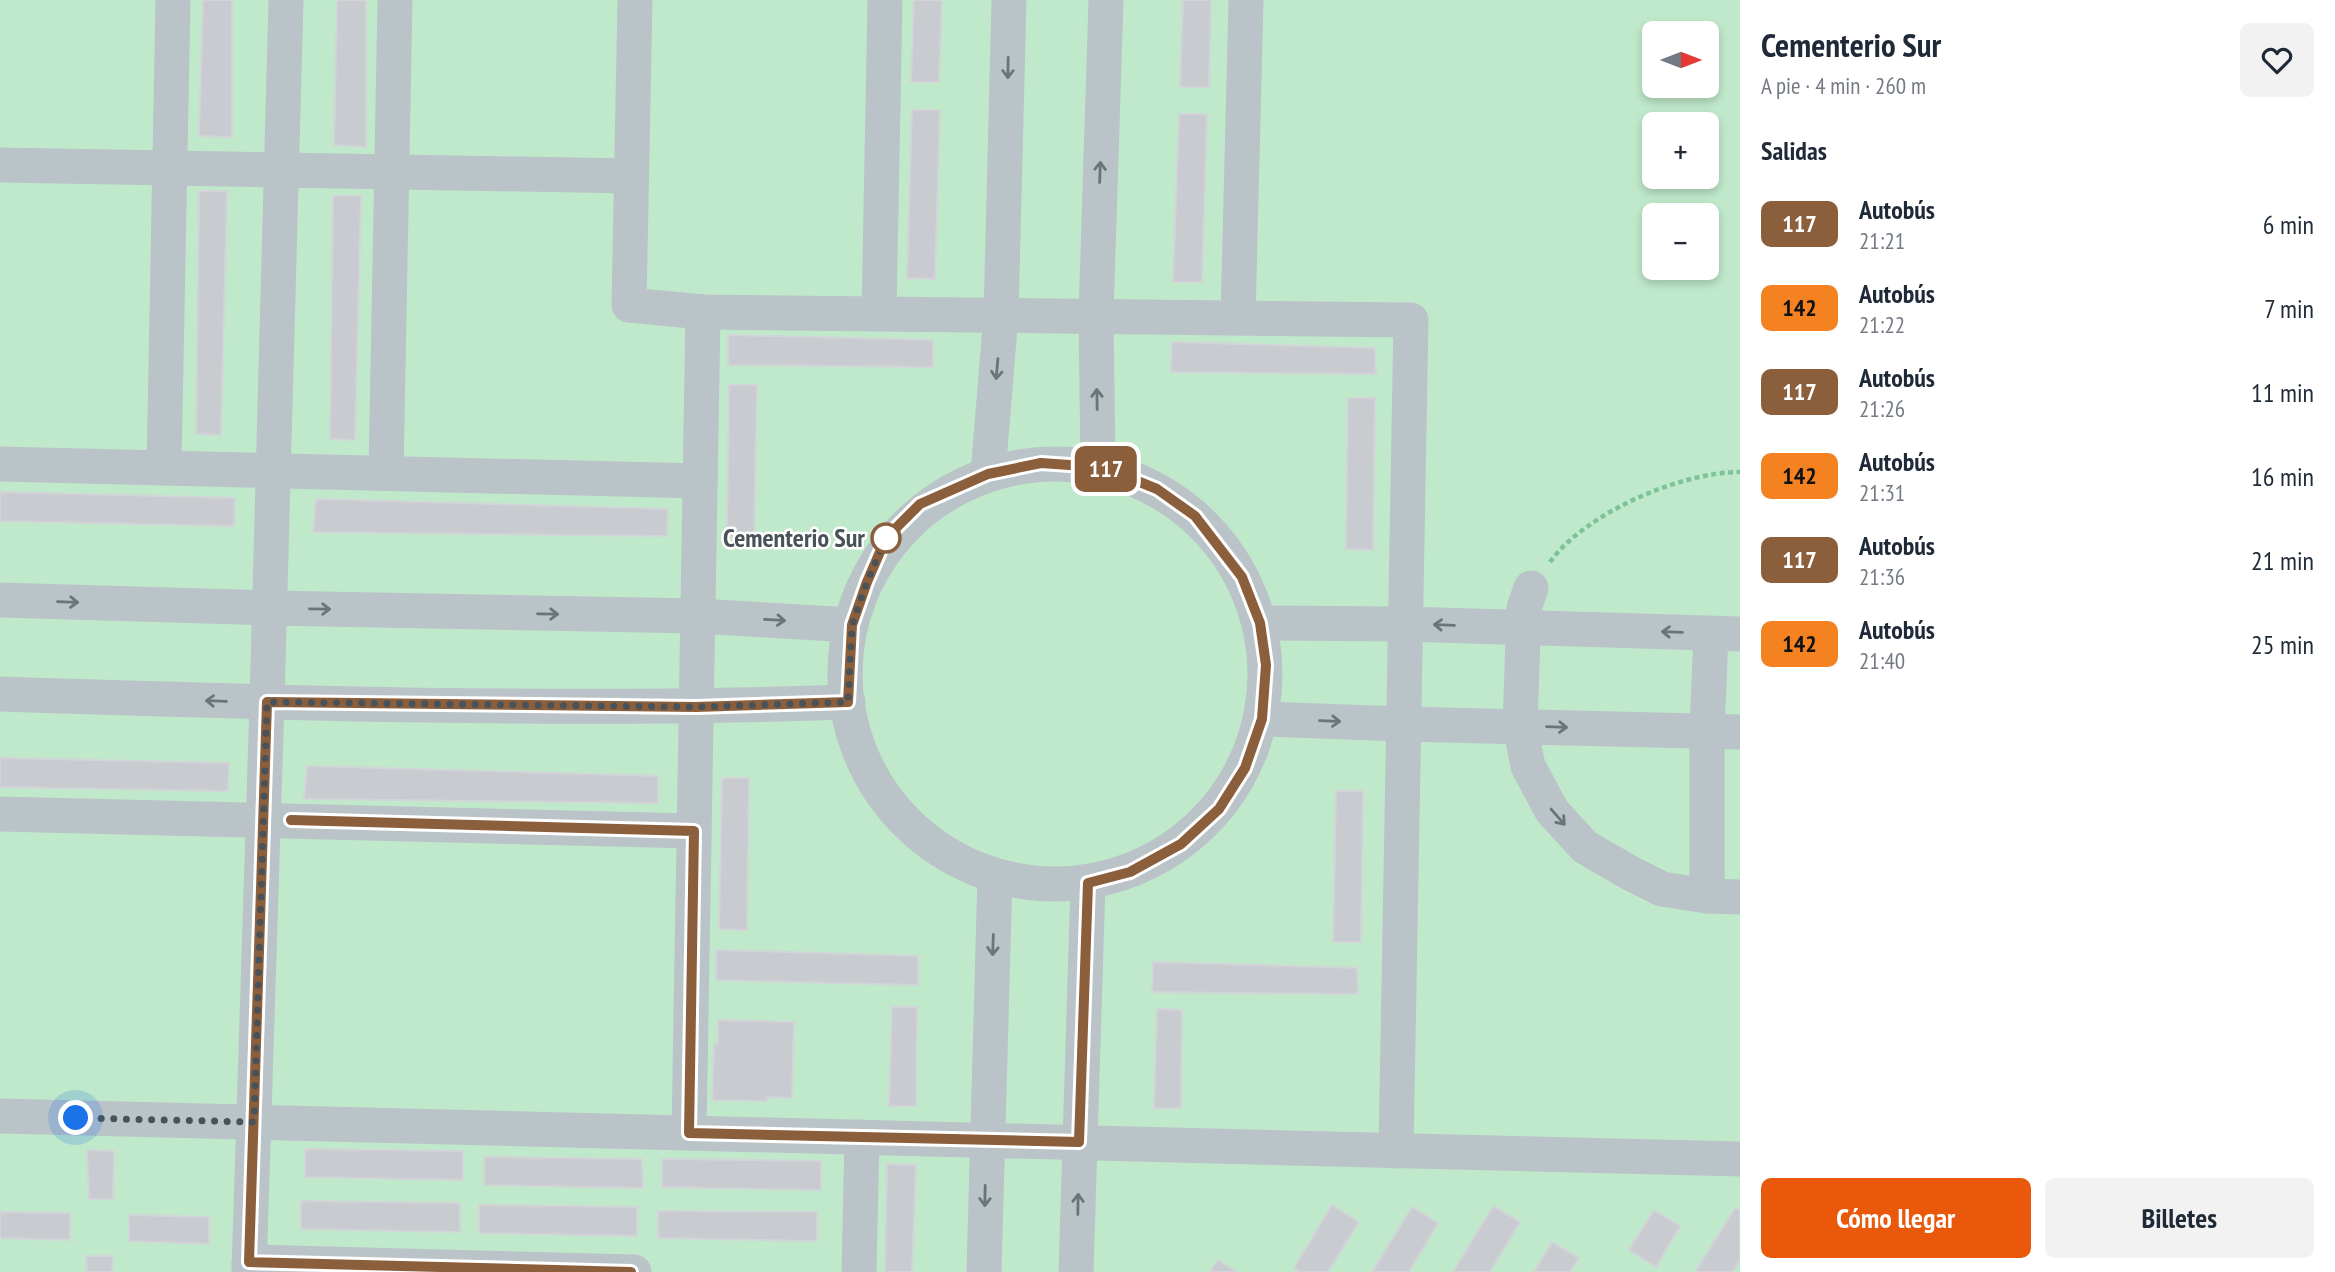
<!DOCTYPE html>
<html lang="es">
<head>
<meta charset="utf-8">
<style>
  :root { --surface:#fff; --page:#f2f2f3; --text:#1f2937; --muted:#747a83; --accent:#ea580c }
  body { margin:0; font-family:"PT Sans Narrow",sans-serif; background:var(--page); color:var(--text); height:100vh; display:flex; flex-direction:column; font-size:26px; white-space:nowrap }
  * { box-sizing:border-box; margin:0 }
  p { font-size:23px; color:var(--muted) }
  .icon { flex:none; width:38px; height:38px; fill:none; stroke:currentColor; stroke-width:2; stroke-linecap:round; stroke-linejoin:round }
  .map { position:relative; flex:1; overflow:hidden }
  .details { display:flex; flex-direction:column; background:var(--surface); width:595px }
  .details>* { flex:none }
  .badge { padding:0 14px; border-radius:10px; font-size:24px; line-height:46px }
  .needle { width:46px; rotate:90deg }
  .buttons { position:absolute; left:1642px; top:21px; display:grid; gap:14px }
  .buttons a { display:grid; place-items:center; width:77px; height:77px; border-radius:10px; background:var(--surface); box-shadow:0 4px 10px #0003; font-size:35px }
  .you { position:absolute; width:35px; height:35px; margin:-18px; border:5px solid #fff; border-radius:50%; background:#1a73e8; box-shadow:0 0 0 10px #1a73e833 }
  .map>.badge { position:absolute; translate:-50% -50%; box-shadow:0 0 0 4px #fff }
  h2 { padding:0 21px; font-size:26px; line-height:63px }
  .round { display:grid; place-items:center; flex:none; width:74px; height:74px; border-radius:10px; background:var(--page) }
  .headline { display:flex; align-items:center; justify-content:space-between; height:119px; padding:0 21px }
  h1 { font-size:33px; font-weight:600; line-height:52px }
  .action { display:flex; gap:14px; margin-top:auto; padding:14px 21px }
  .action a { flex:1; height:80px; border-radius:10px; background:var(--accent); color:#fff; font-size:28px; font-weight:600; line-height:80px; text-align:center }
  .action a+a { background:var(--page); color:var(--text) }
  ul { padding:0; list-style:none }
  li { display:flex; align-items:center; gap:21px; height:84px; padding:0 21px }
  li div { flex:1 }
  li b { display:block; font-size:26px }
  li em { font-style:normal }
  li .badge { min-width:77px; font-weight:700; text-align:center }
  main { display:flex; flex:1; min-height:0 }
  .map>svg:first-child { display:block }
</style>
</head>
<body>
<main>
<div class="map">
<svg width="1740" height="1272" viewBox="0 0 1740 1272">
  <rect width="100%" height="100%" fill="#f0edee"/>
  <path fill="#c0e9cb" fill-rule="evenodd" d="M0 0H1740V1272H0ZM1654 33H1706V86H1654ZM1654 124H1706V177H1654ZM1654 215H1706V268H1654Z"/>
  <g fill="#c8cbcf" stroke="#d2d4d8" stroke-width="2">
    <path d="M203 0H232V137L199 136Z"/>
    <path d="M337 0H366V147L334 145Z"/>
    <path d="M914 0H942L939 82H911Z"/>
    <path d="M1183 0H1211L1209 87H1180Z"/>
    <path d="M912 110H940L935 279 907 278Z"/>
    <path d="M1179 114H1207L1202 282H1173Z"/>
    <path d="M199 191H227L221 435 196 434Z"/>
    <path d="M333 196H361L355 440 330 439Z"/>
    <path d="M728 335 933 340V367L728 365Z"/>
    <path d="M1172 342 1375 348 1376 374 1171 372Z"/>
    <path d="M729 385H757L754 537 727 536Z"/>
    <path d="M1348 398H1375L1373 550 1346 549Z"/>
    <path d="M0 492 235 498 234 526 0 521Z"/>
    <path d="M316 499 668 509 667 536 313 532Z"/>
    <path d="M0 758 229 763 228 791 0 787Z"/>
    <path d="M307 766 658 776V803L304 799Z"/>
    <path d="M722 778H749L747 930 719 929Z"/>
    <path d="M1336 791H1363L1361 942H1333Z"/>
    <path d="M716 950 918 956V985L716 980Z"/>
    <path d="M1153 962 1357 968 1358 994 1152 992Z"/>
    <path d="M892 1007H917L916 1106H889Z"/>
    <path d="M1157 1009 1182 1010 1181 1108H1154Z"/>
    <path d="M718 1020 794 1022 792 1098 768 1097V1101L712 1100 714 1043H718Z"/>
    <path d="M305 1149 463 1151V1180L305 1177Z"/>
    <path d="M87 1150 114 1151 113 1199H89Z"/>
    <path d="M484 1157 642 1159 643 1188 484 1185Z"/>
    <path d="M662 1159 821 1161V1190L662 1187Z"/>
    <path d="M887 1164 916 1165 912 1272H885Z"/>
    <path d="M301 1201 460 1203V1232L301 1229Z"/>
    <path d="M479 1205 637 1207V1236L479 1233Z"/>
    <path d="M1332 1205 1359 1222 1328 1272H1301L1294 1268Z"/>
    <path d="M1493 1206 1520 1222 1490 1272H1453Z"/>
    <path d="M1412 1207 1438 1223 1409 1272H1372Z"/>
    <path d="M1735 1208 1740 1211V1260L1733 1272H1695Z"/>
    <path d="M1654 1210 1680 1226 1656 1267 1629 1250Z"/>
    <path d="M658 1211 817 1212V1241L658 1238Z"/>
    <path d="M0 1212 70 1213V1240L0 1238Z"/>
    <path d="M129 1215 209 1217V1244L129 1241Z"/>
    <path d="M1552 1242 1579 1258 1570 1272H1534Z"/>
    <path d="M86 1256H113L112 1272H87Z"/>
    <path d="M1218 1260 1237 1272H1210Z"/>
  </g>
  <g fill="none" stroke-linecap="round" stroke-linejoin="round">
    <path stroke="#7cc397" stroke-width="4.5" stroke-dasharray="5 3.5" stroke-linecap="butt" d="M1550 562C1585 513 1681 472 1740 472"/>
    <g stroke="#bac3c8" stroke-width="35">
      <path d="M635 0 629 305 703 312 1411 320 1396 1151"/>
      <path d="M0 165 631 176"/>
      <path d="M879 314 885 0"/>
      <path d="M1238 318 1246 0"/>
      <circle cx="1055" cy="674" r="210"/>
      <path d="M0 464 700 481"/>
      <path d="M1098 467 1096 316 1106 0"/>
      <path d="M164 468 173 0"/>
      <path d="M386 473 395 0"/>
      <path d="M988 474 1001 315 1009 0"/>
      <path d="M1531 588 1524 608 1520 726 1528 766 1552 811 1585 847 1630 873 1662 889 1707 896 1740 897"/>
      <path d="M0 600 269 608 698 616 851 625"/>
      <path d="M1260 623 1404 624 1740 634"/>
      <path d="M0 694C282 703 565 712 848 702"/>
      <path d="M1262 719 1403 724 1740 732"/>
      <path d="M0 814 694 831"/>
      <path d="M1707 896V731L1711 634"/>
      <path d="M0 1116 1740 1159"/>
      <path d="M689 1133 703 312"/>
      <path d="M249 1262 634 1272"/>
      <path d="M249 1272 267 702 286 0"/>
      <path d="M859 1272 862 1137"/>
      <path d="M984 1272 995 876"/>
      <path d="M1076 1272 1088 883"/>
    </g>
  </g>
  <defs><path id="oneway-shaft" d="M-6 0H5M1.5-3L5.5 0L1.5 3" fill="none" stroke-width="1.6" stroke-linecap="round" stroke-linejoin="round" transform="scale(1.75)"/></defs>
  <g stroke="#6a747a">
    <use href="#oneway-shaft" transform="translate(1008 68) rotate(91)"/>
    <use href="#oneway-shaft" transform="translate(1100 172) rotate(-88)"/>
    <use href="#oneway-shaft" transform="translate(997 369) rotate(95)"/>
    <use href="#oneway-shaft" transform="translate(1097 399) rotate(-91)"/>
    <use href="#oneway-shaft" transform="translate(68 602) rotate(2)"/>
    <use href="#oneway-shaft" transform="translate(320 609) rotate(1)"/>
    <use href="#oneway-shaft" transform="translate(548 614) rotate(1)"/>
    <use href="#oneway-shaft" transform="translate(775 620) rotate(3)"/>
    <use href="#oneway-shaft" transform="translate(1444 625) rotate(-178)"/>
    <use href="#oneway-shaft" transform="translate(1672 632) rotate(-178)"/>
    <use href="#oneway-shaft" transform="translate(216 701) rotate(-178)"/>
    <use href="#oneway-shaft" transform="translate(1330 721) rotate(2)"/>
    <use href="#oneway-shaft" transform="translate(1557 727) rotate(2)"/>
    <use href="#oneway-shaft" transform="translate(1558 817) rotate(49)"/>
    <use href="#oneway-shaft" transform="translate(993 945) rotate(92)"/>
    <use href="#oneway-shaft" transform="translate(985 1196) rotate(91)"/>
    <use href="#oneway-shaft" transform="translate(1078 1204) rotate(-89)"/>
  </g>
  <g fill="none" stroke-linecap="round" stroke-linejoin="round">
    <g stroke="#fff" stroke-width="16">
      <path id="line" d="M291 820 694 831 689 1133 1079 1142 1088 883 1130 872 1181 844 1219 809 1245 768 1262 719 1266 665 1260 623 1242 577 1195 516 1157 489 1115 472 1098 467 1041 463 988 474 920 504 886 538 867 582 852 625 848 702 696 707 267 702 249 1262 631 1272"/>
    </g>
    <use href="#line" stroke="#8b5e3c" stroke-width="10"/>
    <path stroke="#485258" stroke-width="7" stroke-dasharray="0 12.6" d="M76 1118 254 1122 267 702 696 707 848 702 852 625 867 582 886 538"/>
  </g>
  <circle fill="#fff" stroke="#8b5e3c" stroke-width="3.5" cx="886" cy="538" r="14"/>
  <g text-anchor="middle" stroke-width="5" stroke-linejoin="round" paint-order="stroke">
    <g font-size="26" font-weight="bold" fill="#485258" stroke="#fff" text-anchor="end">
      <text x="865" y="547">Cementerio Sur</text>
    </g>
  </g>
</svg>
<div class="buttons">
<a><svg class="needle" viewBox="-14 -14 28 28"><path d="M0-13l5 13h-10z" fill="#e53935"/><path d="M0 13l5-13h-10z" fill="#747a83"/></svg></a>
<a>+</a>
<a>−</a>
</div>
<div class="you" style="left:76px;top:1118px"></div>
<b class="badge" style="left:1106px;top:469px;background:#8b5e3c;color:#fff">117</b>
</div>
<section class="details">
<div class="headline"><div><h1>Cementerio Sur</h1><p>A pie · 4 min · 260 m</p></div><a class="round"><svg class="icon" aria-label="heart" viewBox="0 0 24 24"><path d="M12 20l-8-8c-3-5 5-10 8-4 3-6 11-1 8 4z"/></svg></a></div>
<h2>Salidas</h2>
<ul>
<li><span class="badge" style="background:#8b5e3c;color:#fff">117</span><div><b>Autobús</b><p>21:21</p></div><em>6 min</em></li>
<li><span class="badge" style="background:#f58220;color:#111">142</span><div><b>Autobús</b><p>21:22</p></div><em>7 min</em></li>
<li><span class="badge" style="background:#8b5e3c;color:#fff">117</span><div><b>Autobús</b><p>21:26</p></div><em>11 min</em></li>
<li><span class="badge" style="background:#f58220;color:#111">142</span><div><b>Autobús</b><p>21:31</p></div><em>16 min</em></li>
<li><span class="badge" style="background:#8b5e3c;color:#fff">117</span><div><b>Autobús</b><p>21:36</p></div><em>21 min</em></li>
<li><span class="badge" style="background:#f58220;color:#111">142</span><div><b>Autobús</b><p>21:40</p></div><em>25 min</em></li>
</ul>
<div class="action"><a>Cómo llegar</a><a>Billetes</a></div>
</section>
</main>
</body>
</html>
